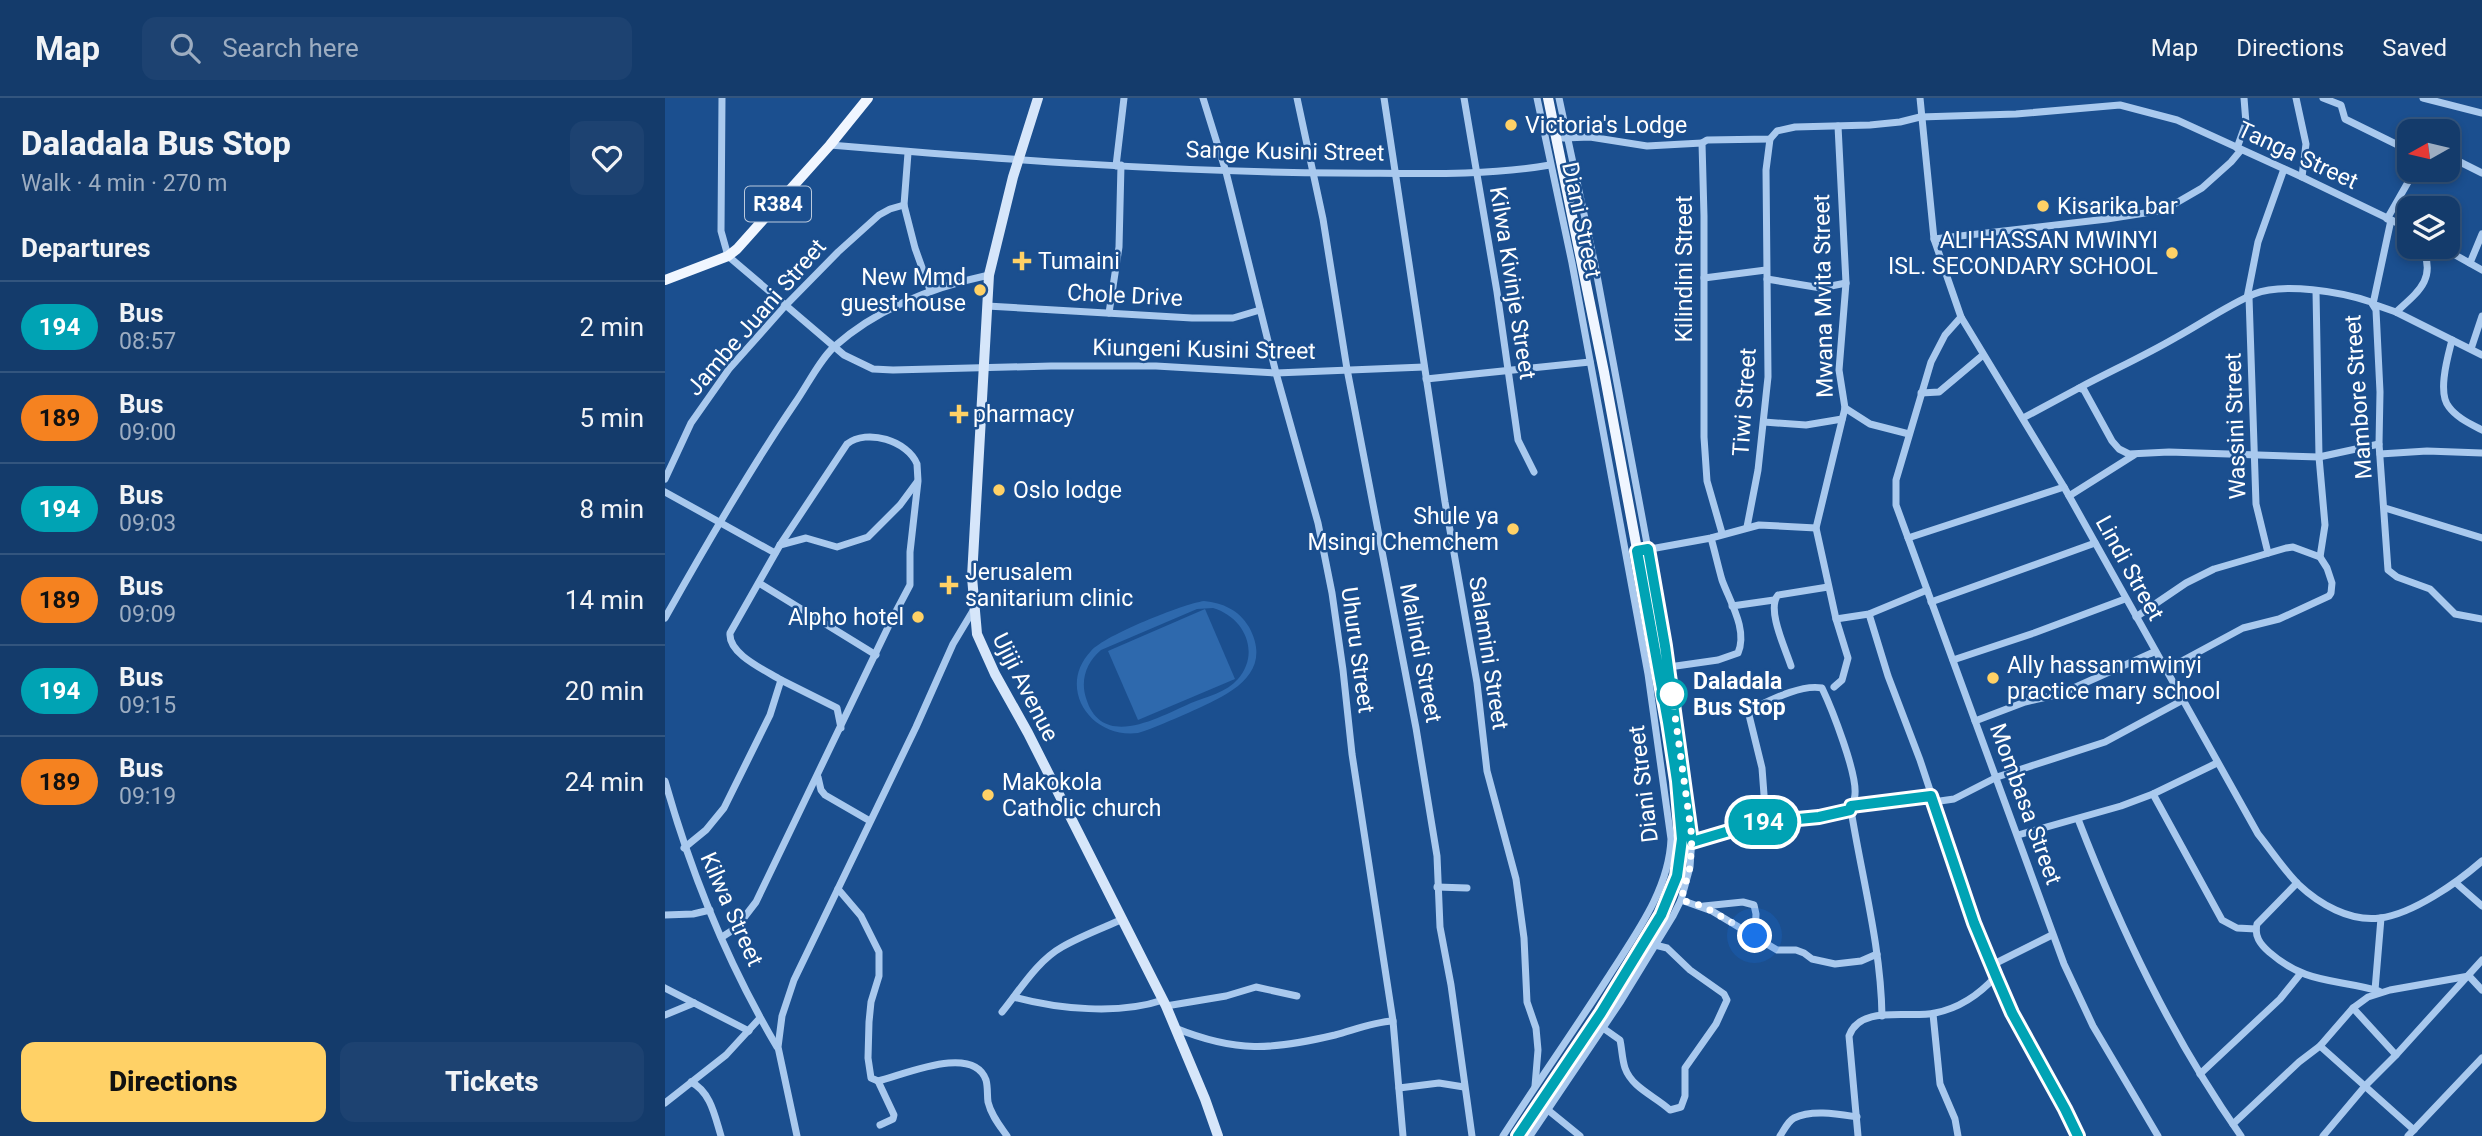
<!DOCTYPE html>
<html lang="en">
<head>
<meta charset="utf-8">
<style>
  :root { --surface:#143b6b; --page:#1d4271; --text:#f1f3f6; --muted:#9dadc1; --line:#33557e; --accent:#ffd166 }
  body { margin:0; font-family:Roboto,sans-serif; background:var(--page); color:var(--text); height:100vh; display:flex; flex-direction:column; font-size:26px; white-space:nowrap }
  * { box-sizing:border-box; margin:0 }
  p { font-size:23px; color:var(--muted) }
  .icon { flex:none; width:38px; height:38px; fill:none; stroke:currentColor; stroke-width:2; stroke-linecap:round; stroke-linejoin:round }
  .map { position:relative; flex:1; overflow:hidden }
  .details { display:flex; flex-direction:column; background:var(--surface); width:665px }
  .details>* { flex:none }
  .badge { padding:0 14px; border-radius:23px; font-size:24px; line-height:46px }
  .needle { width:46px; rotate:262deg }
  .buttons { position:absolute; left:1732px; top:21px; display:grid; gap:14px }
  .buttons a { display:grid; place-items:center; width:63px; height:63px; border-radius:14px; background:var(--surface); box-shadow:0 4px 10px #0003,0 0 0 2px var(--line); font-size:35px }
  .you { position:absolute; width:35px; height:35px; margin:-18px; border:5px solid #fff; border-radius:50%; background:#1a73e8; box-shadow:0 0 0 10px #1a73e833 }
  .map>.badge { position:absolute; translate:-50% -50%; box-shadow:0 0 0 4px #fff }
  h2 { padding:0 21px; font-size:26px; line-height:63px }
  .round { display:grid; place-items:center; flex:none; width:74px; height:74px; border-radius:14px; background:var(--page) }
  .summary { display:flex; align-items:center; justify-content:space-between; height:119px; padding:0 21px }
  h1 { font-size:33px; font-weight:800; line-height:52px }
  .cta { display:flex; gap:14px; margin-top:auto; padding:14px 21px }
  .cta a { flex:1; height:80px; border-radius:14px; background:var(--accent); color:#111; font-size:28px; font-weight:800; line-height:80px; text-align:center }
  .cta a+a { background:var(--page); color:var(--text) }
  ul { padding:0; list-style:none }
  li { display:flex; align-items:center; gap:21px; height:91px; padding:0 21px; border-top:2px solid var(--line) }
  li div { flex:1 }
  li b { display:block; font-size:26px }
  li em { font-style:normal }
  li .badge { min-width:77px; font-weight:700; text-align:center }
  header { display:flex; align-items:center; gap:42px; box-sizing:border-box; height:98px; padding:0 35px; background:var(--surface); border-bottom:2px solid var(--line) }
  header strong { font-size:33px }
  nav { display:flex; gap:38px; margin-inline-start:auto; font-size:24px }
  .search { width:490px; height:63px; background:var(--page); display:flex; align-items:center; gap:18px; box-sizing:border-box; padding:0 24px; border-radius:14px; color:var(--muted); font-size:26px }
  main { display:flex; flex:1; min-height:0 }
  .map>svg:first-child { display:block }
</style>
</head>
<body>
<header>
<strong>Map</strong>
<div class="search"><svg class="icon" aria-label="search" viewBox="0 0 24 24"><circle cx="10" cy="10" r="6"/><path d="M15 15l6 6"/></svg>Search here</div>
<nav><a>Map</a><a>Directions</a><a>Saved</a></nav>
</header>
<main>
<section class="details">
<div class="summary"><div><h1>Daladala Bus Stop</h1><p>Walk · 4 min · 270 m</p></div><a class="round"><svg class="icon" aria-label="heart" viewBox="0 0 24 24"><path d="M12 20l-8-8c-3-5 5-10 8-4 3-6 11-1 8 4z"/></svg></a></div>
<h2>Departures</h2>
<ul>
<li><span class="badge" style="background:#00a3b4;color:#fff">194</span><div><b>Bus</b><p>08:57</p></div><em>2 min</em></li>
<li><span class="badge" style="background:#f58220;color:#111">189</span><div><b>Bus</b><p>09:00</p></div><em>5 min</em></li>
<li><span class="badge" style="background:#00a3b4;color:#fff">194</span><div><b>Bus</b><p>09:03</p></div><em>8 min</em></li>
<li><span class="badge" style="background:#f58220;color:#111">189</span><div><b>Bus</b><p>09:09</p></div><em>14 min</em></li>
<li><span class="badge" style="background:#00a3b4;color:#fff">194</span><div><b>Bus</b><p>09:15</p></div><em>20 min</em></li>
<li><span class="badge" style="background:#f58220;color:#111">189</span><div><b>Bus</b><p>09:19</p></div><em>24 min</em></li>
</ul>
<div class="cta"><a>Directions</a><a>Tickets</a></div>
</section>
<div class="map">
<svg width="1817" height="1038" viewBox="0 0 1817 1038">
  <rect width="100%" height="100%" fill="#1b4f8f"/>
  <g fill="#2e69ad" fill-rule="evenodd">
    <path d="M539 503C558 505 574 512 584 529 611 579 558 599 523 615 506 622 490 630 473 635 426 641 391 590 426 553 440 537 518 506 539 503ZM548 510C579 519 596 554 573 581 562 594 541 599 526 605 494 619 437 653 421 600 415 581 422 564 436 552L532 511Z"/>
    <path d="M540 511 570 581 473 622 443 553Z"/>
  </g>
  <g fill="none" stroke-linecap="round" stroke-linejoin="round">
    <g stroke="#a9c9ee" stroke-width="7">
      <path d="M57 0 56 133 63 158 179 257 208 271 228 272 386 268H491L611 275 759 269"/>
      <path d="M538 0 561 74 611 275 653 425 667 495 678 572 687 656 728 923 738 1038"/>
      <path d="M632 0 658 121 682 271 751 630 772 758 775 829 786 887 807 1038"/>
      <path d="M719 0 780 404 812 585 822 673 851 781 859 840 862 904 871 930 873 952 870 988"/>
      <path d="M799 0 832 194 853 342 869 374"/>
      <path d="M1255 0 1269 141 1296 219 1399 389 1593 736C1606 752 1618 771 1633 786 1654 806 1685 824 1715 820 1748 816 1793 784 1817 763"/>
      <path d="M1631 0 1641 46 1637 79"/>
      <path d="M1658 0 1676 7 1680 21 1745 53"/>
      <path d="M1758 0 1817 15"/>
      <path d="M899 40 925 39 982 48 1037 45"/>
      <path d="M165 47C334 61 503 74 673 75 743 75 815 79 885 67"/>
      <path d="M1572 50 1581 25 1579 0"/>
      <path d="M243 55 239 107 250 150 265 192"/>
      <path d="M1783 58 1817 75"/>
      <path d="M451 68 459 0"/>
      <path d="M1722 121 1750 72"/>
      <path d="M1726 122 1708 206 1731 214 1817 257"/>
      <path d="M1269 141 1442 121 1499 112 1537 90 1566 64 1576 52"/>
      <path d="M1776 149 1817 172"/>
      <path d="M1805 165 1817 136"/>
      <path d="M1039 180 1101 172"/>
      <path d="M1102 181 1156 190 1181 185"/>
      <path d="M1651 193 1654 359 1660 427 1655 459"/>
      <path d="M1584 199 1591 406 1603 455"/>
      <path d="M1582 200 1593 144 1619 71"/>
      <path d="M322 208 527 220H568L595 212"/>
      <path d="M1731 214C1753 194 1772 181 1757 149"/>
      <path d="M444 215 454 149 456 67"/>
      <path d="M1296 219 1280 237 1266 264 1231 382V407L1399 866 1428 928 1493 1038"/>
      <path d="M1787 242C1783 258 1772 295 1784 309 1792 320 1806 326 1817 332"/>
      <path d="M1806 251 1817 218"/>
      <path d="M761 281 925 264"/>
      <path d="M1414 290C1446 273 1479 258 1510 240 1536 226 1561 208 1589 196 1618 184 1677 194 1706 204L1711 212 1715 294 1714 346 1723 472 1732 479 1765 491 1790 516 1817 521"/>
      <path d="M1256 295 1274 294 1318 257"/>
      <path d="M1180 310 1205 326 1244 336"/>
      <path d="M1358 320 1414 290 1419 292 1447 343 1454 351 1464 356 1504 354 1654 359 1714 346"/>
      <path d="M1099 324 1141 327 1177 321"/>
      <path d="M1715 356 1762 353 1817 355"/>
      <path d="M0 381 26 325 64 271 120 208 173 154 214 117 225 111 239 107"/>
      <path d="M0 394 110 455"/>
      <path d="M1404 398 1469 357"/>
      <path d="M1720 410 1817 440"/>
      <path d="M1082 429 1093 372 1103 279 1101 72 1105 41"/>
      <path d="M1057 435 1042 383 1039 339V118L1037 45 1042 42 1105 41 1112 33 1130 29 1205 27 1235 24 1255 19 1351 16 1455 7 1512 22 1637 79 1745 131"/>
      <path d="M1243 440 1399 389"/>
      <path d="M115 447 141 440 172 449 203 439 235 407 252 384"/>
      <path d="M980 452 1046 440 1094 427 1151 430"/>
      <path d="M94 485 211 557"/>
      <path d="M1266 504 1430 445"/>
      <path d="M1067 508 1109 502"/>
      <path d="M1204 516 1223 578 1255 662 1309 825 1347 915 1414 1038"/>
      <path d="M1471 519 1521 485 1549 471 1621 450 1628 449 1655 459 1662 470 1667 485 1666 495 1664 498 1614 521 1578 530 1502 571"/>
      <path d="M0 520C41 447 83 374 130 305 142 288 155 261 170 248 214 209 268 189 324 177"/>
      <path d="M1171 521 1204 516 1262 492"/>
      <path d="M1288 562 1369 535 1460 501"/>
      <path d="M1126 568C1121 552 1101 511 1113 497L1163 489"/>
      <path d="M1004 569 1053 562 1073 555C1083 532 1065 504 1057 482 1053 468 1050 454 1046 440"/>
      <path d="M116 582 172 610 176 630"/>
      <path d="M1169 589 1177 582 1183 560 1171 521 1151 430 1180 310 1174 272 1181 185 1173 28"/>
      <path d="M1310 623 1360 604 1395 596 1489 554"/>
      <path d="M153 679 156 692 160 697 205 723"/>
      <path d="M0 683C26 775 63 866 112 949"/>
      <path d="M1488 696 1557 822 1572 830 1591 831"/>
      <path d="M1268 704 1289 701 1332 679 1440 644 1518 602"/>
      <path d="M1186 708 1266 698"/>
      <path d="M1413 721C1456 832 1507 940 1576 1038"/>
      <path d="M1101 723 1097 670 1084 617 1087 611C1106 602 1136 586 1157 590 1167 611 1192 675 1190 696 1190 701 1187 706 1186 712 1197 780 1216 849 1217 918"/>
      <path d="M1353 737 1456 708 1488 696 1552 665"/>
      <path d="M1027 744 1091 725 1154 719 1186 712"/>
      <path d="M19 750 41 732 59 710 105 617 116 582C100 572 63 556 65 535L115 447 182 346C202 330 243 343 252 366L253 383 245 454V487L227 521 91 804 71 830 57 839"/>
      <path d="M1632 785 1592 826C1589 838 1595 846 1604 854 1642 887 1669 880 1714 893"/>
      <path d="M1791 785 1817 808"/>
      <path d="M772 789 802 790"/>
      <path d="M173 791 196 818 214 854V878L206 904 204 924 203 960 206 980 213 983C236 978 308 945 321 982 323 989 322 997 323 1004 326 1017 335 1028 342 1038"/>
      <path d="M1016 802 1047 813 1112 852H1131L1139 855 1147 861 1170 866 1196 863 1212 856"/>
      <path d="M1039 808 1078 804 1089 807 1091 816 1090 838"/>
      <path d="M0 817 28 816 45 812"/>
      <path d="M1327 867 1387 837"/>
      <path d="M0 890 84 933"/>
      <path d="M1710 892 1716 820"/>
      <path d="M349 899C393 911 454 917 498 902"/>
      <path d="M501 908 561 898 591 889 632 898"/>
      <path d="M1688 910 1731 957"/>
      <path d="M337 914C355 892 372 863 397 849 416 838 438 830 458 821"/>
      <path d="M1268 916 1275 986 1290 1021 1293 1038"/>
      <path d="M0 917 29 905"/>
      <path d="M510 930C572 955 606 952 670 937 689 932 708 924 728 923"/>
      <path d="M938 930 955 942C957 951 957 961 960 970 967 990 990 998 1005 1012L1016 1009 1020 998V970L1051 926 1062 902 1059 896 1025 872 1002 850 990 847"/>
      <path d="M1655 948 1749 1032"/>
      <path d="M1535 976 1615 901 1636 875"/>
      <path d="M213 983 229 1017 228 1021 215 1027"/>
      <path d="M26 984C46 994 50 1019 56 1038"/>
      <path d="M734 990 774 985 799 989"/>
      <path d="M0 1005 61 957 95 920"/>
      <path d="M883 1012 915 1038"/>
      <path d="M1568 1026 1634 964 1655 948 1688 910 1703 899 1725 892 1804 878 1817 892"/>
      <path d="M132 1038 113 949 117 918 129 882 251 629 288 546 309 511"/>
      <path d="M838 1038C872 985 908 934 942 881 969 838 1004 793 1006 741L983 576 907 165 872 0"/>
      <path d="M865 1038 956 903 1008 818 1016 802 1025 769 1027 740 1004 569 983 451 930 167 894 0"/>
      <path d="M1115 1038C1119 1032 1123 1023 1129 1020 1147 1011 1173 1016 1192 1019"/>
      <path d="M1193 1038 1184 938C1195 906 1244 921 1270 915 1295 910 1314 897 1331 878"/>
      <path d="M1658 1038 1701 987 1731 957 1817 862"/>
      <path d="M1743 1038 1817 960"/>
    </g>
    <path stroke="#d6e6fa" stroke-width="10" d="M373 0 348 79 324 177 307 479 312 536 330 576 363 635 501 908 540 1001 553 1038"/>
    <g stroke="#f0f6ff" stroke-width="10">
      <path d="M0 182 63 158 72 151 165 47 203 0"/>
      <path d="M853 1038 936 915 996 817 1012 777 1017 741 1004 623 939 274 883 0"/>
    </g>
  </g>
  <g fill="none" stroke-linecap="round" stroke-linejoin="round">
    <g stroke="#fff" stroke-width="16">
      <path id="line" d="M853 1038 936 915 996 817 1012 778 1017 741 1012 683 1003 624 972 453 983 451 1000 548 1027 744 1091 725 1154 719 1185 712 1186 708 1266 698 1309 825 1331 878 1347 915 1400 1011 1413 1038"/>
    </g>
    <use href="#line" stroke="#00a3b4" stroke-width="10"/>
    <path stroke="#fff" stroke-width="7" stroke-dasharray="0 12.6" d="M1007 596 1027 740 1025 769 1016 802 1038 808 1090 838"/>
  </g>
  <g fill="#ffd166" stroke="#1b4f8f" stroke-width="2.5">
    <circle cx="846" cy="27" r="7"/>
    <circle cx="1378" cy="108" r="7"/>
    <circle cx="1507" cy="155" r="7"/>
    <path d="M353.5 152.5h7v7h7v7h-7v7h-7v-7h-7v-7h7z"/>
    <circle cx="315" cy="192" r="7"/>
    <path d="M290.5 305.5h7v7h7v7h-7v7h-7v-7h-7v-7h7z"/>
    <circle cx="334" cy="392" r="7"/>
    <circle cx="848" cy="431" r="7"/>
    <path d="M280.5 476.5h7v7h7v7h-7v7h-7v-7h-7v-7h7z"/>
    <circle cx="253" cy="519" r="7"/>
    <circle cx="1328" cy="580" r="7"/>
    <circle cx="323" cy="697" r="7"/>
  </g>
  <circle fill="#fff" stroke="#00a3b4" stroke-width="3.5" cx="1007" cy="596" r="14"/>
  <g text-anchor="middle" stroke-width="5" stroke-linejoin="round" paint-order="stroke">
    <rect fill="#1b4f8f" stroke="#bbcadd" stroke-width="2" x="80" y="88.5" width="66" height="35" rx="5"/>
    <g font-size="21" font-weight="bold" fill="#fff">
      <text x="113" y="113">R384</text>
    </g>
    <g font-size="23" fill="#fff" stroke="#1b4f8f" text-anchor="start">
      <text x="860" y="35">Victoria's Lodge</text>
      <text x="1392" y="116">Kisarika bar</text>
      <text x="1493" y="150" text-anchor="end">ALI HASSAN MWINYI<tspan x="1493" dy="26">ISL. SECONDARY SCHOOL</tspan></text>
      <text x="373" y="171">Tumaini</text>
      <text x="301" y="187" text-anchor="end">New Mmd<tspan x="301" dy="26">guest house</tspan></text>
      <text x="308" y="324">pharmacy</text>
      <text x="348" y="400">Oslo lodge</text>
      <text x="834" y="426" text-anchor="end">Shule ya<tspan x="834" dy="26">Msingi Chemchem</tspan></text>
      <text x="300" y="482">Jerusalem<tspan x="300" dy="26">sanitarium clinic</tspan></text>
      <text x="239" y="527" text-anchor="end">Alpho hotel</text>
      <text x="1342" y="575">Ally hassan mwinyi<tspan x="1342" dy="26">practice mary school</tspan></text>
      <text x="337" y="692">Makokola<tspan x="337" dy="26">Catholic church</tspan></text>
    </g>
    <g font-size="23" fill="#fff" stroke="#1b4f8f">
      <text transform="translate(620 53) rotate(1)" y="8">Sange Kusini Street</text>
      <text transform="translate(1633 57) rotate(25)" y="8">Tanga Street</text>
      <text transform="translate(917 122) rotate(78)" y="8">Diani Street</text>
      <text transform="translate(1019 171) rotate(-90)" y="8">Kilindini Street</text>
      <text transform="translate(848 185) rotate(81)" y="8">Kilwa Kivinje Street</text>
      <text transform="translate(460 197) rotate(3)" y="8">Chole Drive</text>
      <text transform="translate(1158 198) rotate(-91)" y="8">Mwana Mvita Street</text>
      <text transform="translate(91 219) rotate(-49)" y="8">Jambe Juani Street</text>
      <text transform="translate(539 251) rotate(1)" y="8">Kiungeni Kusini Street</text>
      <text transform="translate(1693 299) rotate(-94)" y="8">Mambore Street</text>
      <text transform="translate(1079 304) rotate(-86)" y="8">Tiwi Street</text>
      <text transform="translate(1570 328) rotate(-92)" y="8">Wassini Street</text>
      <text transform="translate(1465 470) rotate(61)" y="8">Lindi Street</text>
      <text transform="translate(693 552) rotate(82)" y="8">Uhuru Street</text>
      <text transform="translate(756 555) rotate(79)" y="8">Malindi Street</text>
      <text transform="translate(824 555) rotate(81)" y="8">Salamini Street</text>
      <text transform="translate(361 589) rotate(63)" y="8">Ujiji Avenue</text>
      <text transform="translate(978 686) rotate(-97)" y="8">Diani Street</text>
      <text transform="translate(1361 706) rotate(70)" y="8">Mombasa Street</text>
      <text transform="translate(67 811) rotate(66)" y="8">Kilwa Street</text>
    </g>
    <g font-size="23" font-weight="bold" fill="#fff" stroke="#1b4f8f" text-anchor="start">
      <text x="1028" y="591">Daladala<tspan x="1028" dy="26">Bus Stop</tspan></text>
    </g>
  </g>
</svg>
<div class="buttons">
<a><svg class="needle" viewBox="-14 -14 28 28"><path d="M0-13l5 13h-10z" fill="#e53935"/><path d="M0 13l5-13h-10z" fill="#9dadc1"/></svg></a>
<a><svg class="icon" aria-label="layers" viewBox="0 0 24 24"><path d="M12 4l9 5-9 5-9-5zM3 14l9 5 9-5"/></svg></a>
</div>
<div class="you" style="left:1090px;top:838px"></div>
<b class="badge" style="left:1098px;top:724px;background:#00a3b4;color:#fff">194</b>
</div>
</main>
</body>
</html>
